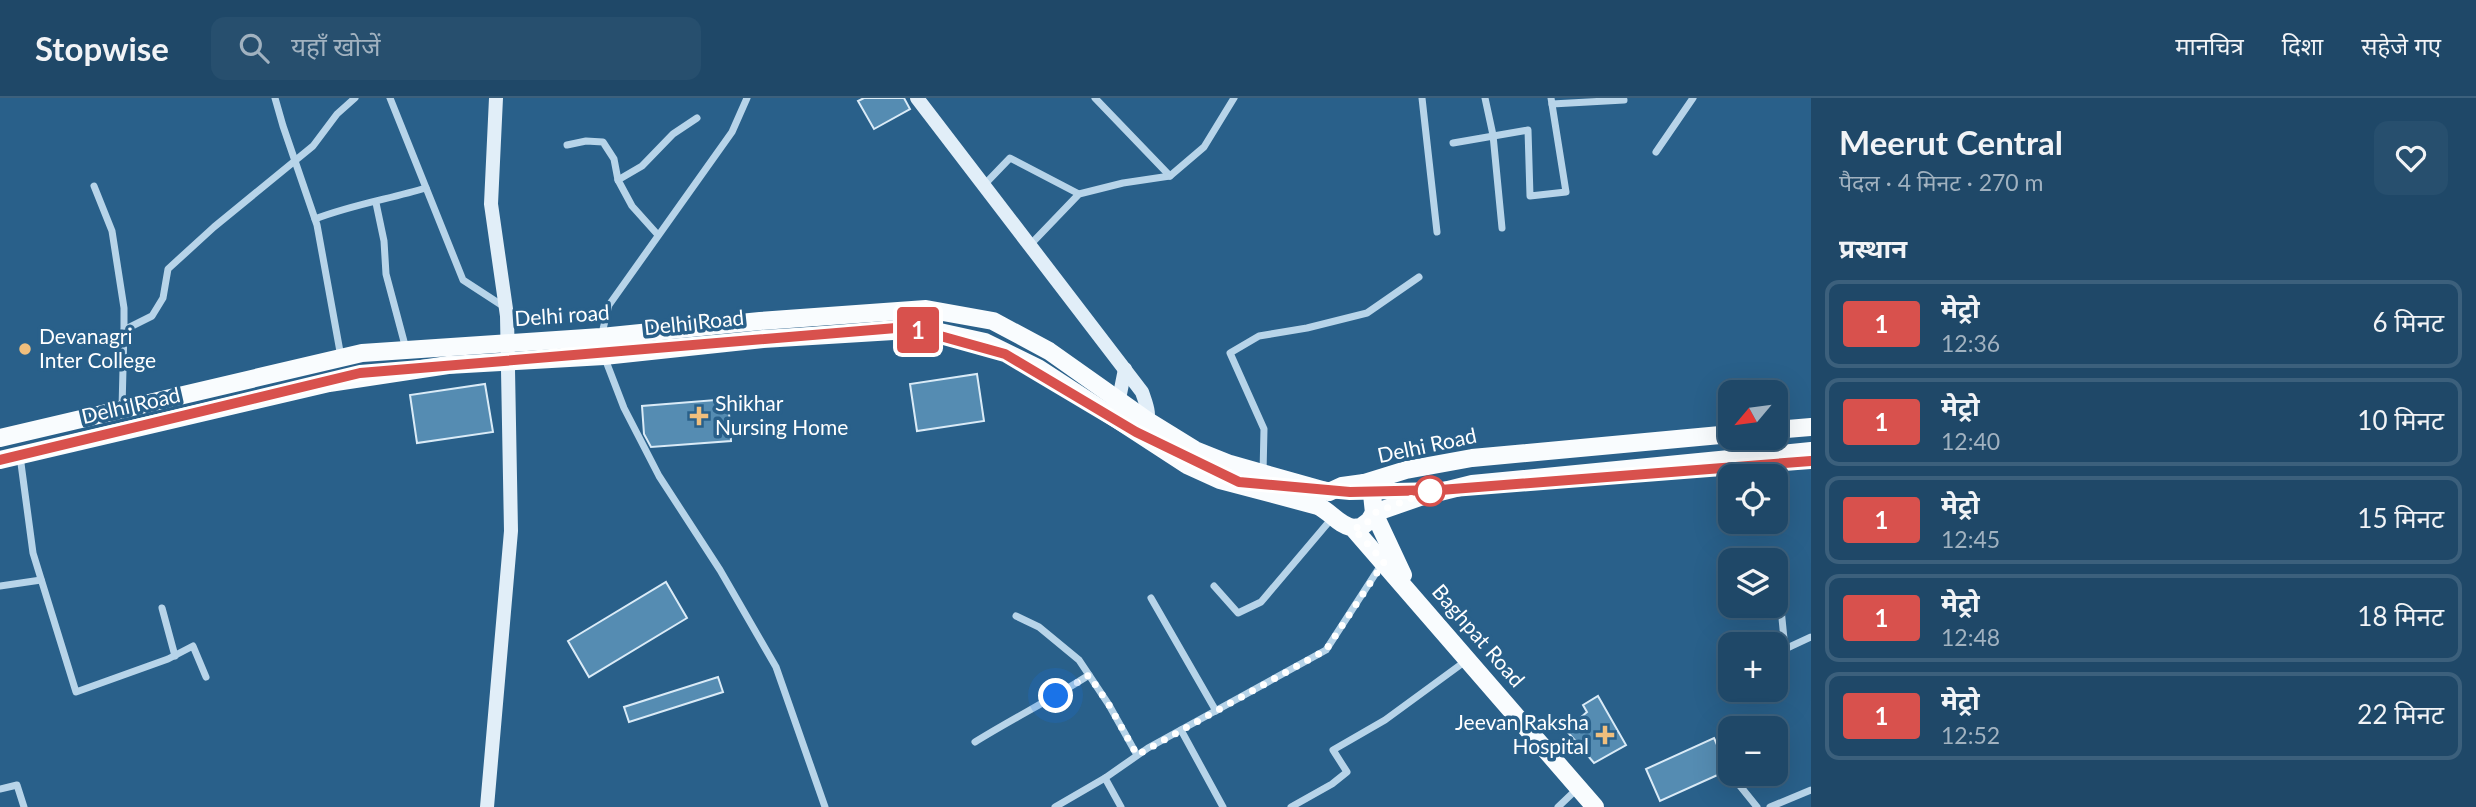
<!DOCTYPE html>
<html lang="hi">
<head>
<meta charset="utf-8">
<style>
  :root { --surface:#1f4868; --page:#274f6e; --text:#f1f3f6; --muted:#a1b2c0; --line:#3c607c }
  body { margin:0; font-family:Lato,"Noto Sans Devanagari",sans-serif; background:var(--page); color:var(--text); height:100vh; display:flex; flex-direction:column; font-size:26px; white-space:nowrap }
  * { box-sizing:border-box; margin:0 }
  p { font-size:23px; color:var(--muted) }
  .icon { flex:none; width:38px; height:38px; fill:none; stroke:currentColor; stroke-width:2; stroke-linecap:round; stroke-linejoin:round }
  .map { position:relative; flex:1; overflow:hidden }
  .side { display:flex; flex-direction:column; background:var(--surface); width:665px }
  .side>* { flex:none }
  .badge { padding:0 14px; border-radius:5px; font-size:24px; line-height:46px }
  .needle { width:46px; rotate:241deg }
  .tools { position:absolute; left:1718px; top:282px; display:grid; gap:14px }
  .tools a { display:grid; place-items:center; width:70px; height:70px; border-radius:14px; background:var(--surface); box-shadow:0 7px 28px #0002,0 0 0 2px var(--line); font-size:35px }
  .you { position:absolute; width:35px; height:35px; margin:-18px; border:5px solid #fff; border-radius:50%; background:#1a73e8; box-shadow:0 0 0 10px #1a73e833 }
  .map>.badge { position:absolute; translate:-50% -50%; box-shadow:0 0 0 4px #fff }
  h2 { padding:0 28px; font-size:26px; line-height:63px }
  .round { display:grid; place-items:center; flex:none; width:74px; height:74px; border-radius:14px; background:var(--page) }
  .overview { display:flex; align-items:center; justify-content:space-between; height:119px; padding:0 28px }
  h1 { font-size:33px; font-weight:700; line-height:52px }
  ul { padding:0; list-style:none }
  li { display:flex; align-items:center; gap:21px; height:88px; margin:0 14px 10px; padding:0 14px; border:4px solid var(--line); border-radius:14px }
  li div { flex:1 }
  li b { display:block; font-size:26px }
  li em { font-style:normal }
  li .badge { min-width:77px; font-weight:700; text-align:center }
  header { display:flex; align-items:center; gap:42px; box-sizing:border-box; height:98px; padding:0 35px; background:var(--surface); border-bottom:2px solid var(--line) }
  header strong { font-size:33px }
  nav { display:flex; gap:38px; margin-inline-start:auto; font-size:24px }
  .search { width:490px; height:63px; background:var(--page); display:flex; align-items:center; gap:18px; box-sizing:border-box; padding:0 24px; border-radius:14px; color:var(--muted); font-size:26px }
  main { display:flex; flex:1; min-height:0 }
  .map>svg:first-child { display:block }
</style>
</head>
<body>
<header>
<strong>Stopwise</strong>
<div class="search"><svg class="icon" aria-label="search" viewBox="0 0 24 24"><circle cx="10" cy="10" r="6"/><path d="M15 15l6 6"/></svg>यहाँ खोजें</div>
<nav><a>मानचित्र</a><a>दिशा</a><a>सहेजे गए</a></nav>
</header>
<main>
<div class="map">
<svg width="1811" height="709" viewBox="0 0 1811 709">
  <rect width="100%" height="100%" fill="#29608a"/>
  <g fill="#558cb2" stroke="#daebf7" stroke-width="2">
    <path d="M864 0H904L910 11 874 31 858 3Z"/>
    <path d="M977 276 984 323 917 333 910 286Z"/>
    <path d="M485 286 493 334 417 345 410 297Z"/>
    <path d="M728 301 731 343 651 349 644 336 642 308Z"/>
    <path d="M666 484 687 520 589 579 568 543Z"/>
    <path d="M718 579 723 594 629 624 624 609Z"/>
    <path d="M1598 598 1626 647 1594 665 1566 632 1587 614 1583 607Z"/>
    <path d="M1714 640 1726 667 1723 670 1722 675 1660 703 1646 671Z"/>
  </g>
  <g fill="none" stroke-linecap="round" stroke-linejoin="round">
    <g stroke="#b7d4e9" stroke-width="7">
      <path d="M275 0 283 28 317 127 341 259"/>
      <path d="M390 0 463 182 506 210"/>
      <path d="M747 0 732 34 609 207 601 239 604 258 624 310 659 378 720 472 776 569 825 709"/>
      <path d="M1095 0 1170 78"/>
      <path d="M1422 0 1437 134"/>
      <path d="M1485 0 1493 37 1502 130"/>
      <path d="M1552 6 1624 2"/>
      <path d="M1453 45 1528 32 1530 98 1566 94 1551 0"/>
      <path d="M567 47 586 43 603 44 614 61 618 82"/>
      <path d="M1656 54 1693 0"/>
      <path d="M984 87 1010 60 1079 96"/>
      <path d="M94 88 112 133 124 210V232"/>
      <path d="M376 105 384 143 386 176 406 251"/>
      <path d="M315 121C351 107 389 101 426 90"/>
      <path d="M658 137 632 108 618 82 642 68 673 36 697 20"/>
      <path d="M1030 147 1079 96 1123 85 1170 78 1204 49 1234 0"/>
      <path d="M122 310 124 232 152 218 163 200 168 171 214 129 313 48 337 16 355 0"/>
      <path d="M20 358 33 455 76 594 168 561 193 548 206 579"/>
      <path d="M1263 375 1264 331 1230 255 1259 238 1307 230 1367 215 1419 179"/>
      <path d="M1777 470 1785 551 1811 539"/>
      <path d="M0 488 41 482"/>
      <path d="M1214 488 1238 515 1261 504 1333 419"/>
      <path d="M1151 500 1216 613"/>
      <path d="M162 510 175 558"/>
      <path d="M1016 518 1039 529 1079 562 1109 607 1137 657"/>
      <path d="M1181 632 1223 709"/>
      <path d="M975 644C1012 621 1052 601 1089 577"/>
      <path d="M1728 673 1757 709"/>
      <path d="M0 691 17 687 24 709"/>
      <path d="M1055 709 1105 680"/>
      <path d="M1121 709 1105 680 1148 650 1326 552 1383 464"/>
      <path d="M1291 709 1332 686 1347 674 1333 652 1385 622 1467 562"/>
      <path d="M1558 709 1579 689"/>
      <path d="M1770 709 1811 692"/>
    </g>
    <g stroke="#e1eef8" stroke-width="14">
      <path d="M917 0 1142 294C1146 306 1152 318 1144 329"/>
      <path d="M1113 310 1119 301 1125 271"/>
      <path d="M487 709 511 433 507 218 491 106 496 0"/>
    </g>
    <g stroke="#f9fcfe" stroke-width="18">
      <path d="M1776 332 1811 329"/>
      <path d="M0 340 362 255 601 239 760 223 926 211 993 223 1049 253 1148 323 1195 352 1230 366 1329 394 1342 388 1364 385 1406 372 1472 360 1731 336"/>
      <path d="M0 362 329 285 448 267 604 258 763 241 926 231 985 244 1038 270 1187 367 1220 382 1318 408C1331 414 1338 427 1353 430L1595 709"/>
      <path d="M1364 385 1372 396 1374 415 1403 477"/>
      <path d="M1353 430 1361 429 1369 423 1374 415 1420 399 1472 386 1811 353"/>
    </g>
  </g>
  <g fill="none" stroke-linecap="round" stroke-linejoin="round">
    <g stroke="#fff" stroke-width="16">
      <path id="line" d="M0 362 360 275 908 229 1005 256 1136 334 1239 384 1350 394 1440 392 1811 363"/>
    </g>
    <use href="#line" stroke="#d8514d" stroke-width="10"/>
    <path stroke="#fff" stroke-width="7" stroke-dasharray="0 12.6" d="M1056 598 1089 577 1109 607 1137 657 1326 552 1384 464 1353 430C1364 429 1369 424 1374 415L1430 393"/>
  </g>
  <g fill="#f0bf7d" stroke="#29608a" stroke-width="2.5">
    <circle cx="25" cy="251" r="7"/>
    <path d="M695.5 307.5h7v7h7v7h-7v7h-7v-7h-7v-7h7z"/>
    <path d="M1601.5 626.5h7v7h7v7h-7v7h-7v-7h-7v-7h7z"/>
  </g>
  <circle fill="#fff" stroke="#d8514d" stroke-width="3.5" cx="1430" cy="393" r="14"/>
  <g text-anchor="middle" stroke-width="7" stroke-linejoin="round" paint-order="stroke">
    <g font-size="21" fill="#fff" stroke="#29608a">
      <text transform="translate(562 218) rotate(-4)" y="7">Delhi road</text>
      <text transform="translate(694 225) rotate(-6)" y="7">Delhi Road</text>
      <text transform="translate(131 308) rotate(-13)" y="7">Delhi Road</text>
      <text transform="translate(1427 348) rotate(-12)" y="7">Delhi Road</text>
      <text transform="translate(1478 538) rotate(49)" y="7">Baghpat Road</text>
    </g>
    <g font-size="21" fill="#fff" stroke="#29608a" text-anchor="start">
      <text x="39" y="246">Devanagri<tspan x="39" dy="24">Inter College</tspan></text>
      <text x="715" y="313">Shikhar<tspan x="715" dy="24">Nursing Home</tspan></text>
      <text x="1589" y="632" text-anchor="end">Jeevan Raksha<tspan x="1589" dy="24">Hospital</tspan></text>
    </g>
  </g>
</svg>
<div class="tools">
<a><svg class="needle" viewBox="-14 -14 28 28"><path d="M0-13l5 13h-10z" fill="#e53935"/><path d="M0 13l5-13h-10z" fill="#a1b2c0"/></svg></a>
<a><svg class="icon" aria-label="locate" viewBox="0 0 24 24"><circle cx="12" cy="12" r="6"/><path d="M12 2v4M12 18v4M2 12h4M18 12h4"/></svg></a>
<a><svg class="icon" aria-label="layers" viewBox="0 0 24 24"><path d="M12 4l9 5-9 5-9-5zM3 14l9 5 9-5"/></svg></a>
<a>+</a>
<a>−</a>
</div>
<div class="you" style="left:1056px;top:598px"></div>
<b class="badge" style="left:918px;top:232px;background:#d8514d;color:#fff">1</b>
</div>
<section class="side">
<div class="overview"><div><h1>Meerut Central</h1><p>पैदल · 4 मिनट · 270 m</p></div><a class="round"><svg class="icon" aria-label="heart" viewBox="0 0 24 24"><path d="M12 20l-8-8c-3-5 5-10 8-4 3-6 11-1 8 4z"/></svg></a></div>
<h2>प्रस्थान</h2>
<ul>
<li><span class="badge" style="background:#d8514d;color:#fff">1</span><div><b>मेट्रो</b><p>12:36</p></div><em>6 मिनट</em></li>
<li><span class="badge" style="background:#d8514d;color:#fff">1</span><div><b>मेट्रो</b><p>12:40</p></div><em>10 मिनट</em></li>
<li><span class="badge" style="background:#d8514d;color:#fff">1</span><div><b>मेट्रो</b><p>12:45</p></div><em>15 मिनट</em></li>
<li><span class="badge" style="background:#d8514d;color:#fff">1</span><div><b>मेट्रो</b><p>12:48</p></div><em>18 मिनट</em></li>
<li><span class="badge" style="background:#d8514d;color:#fff">1</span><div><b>मेट्रो</b><p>12:52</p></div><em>22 मिनट</em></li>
</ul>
</section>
</main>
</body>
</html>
